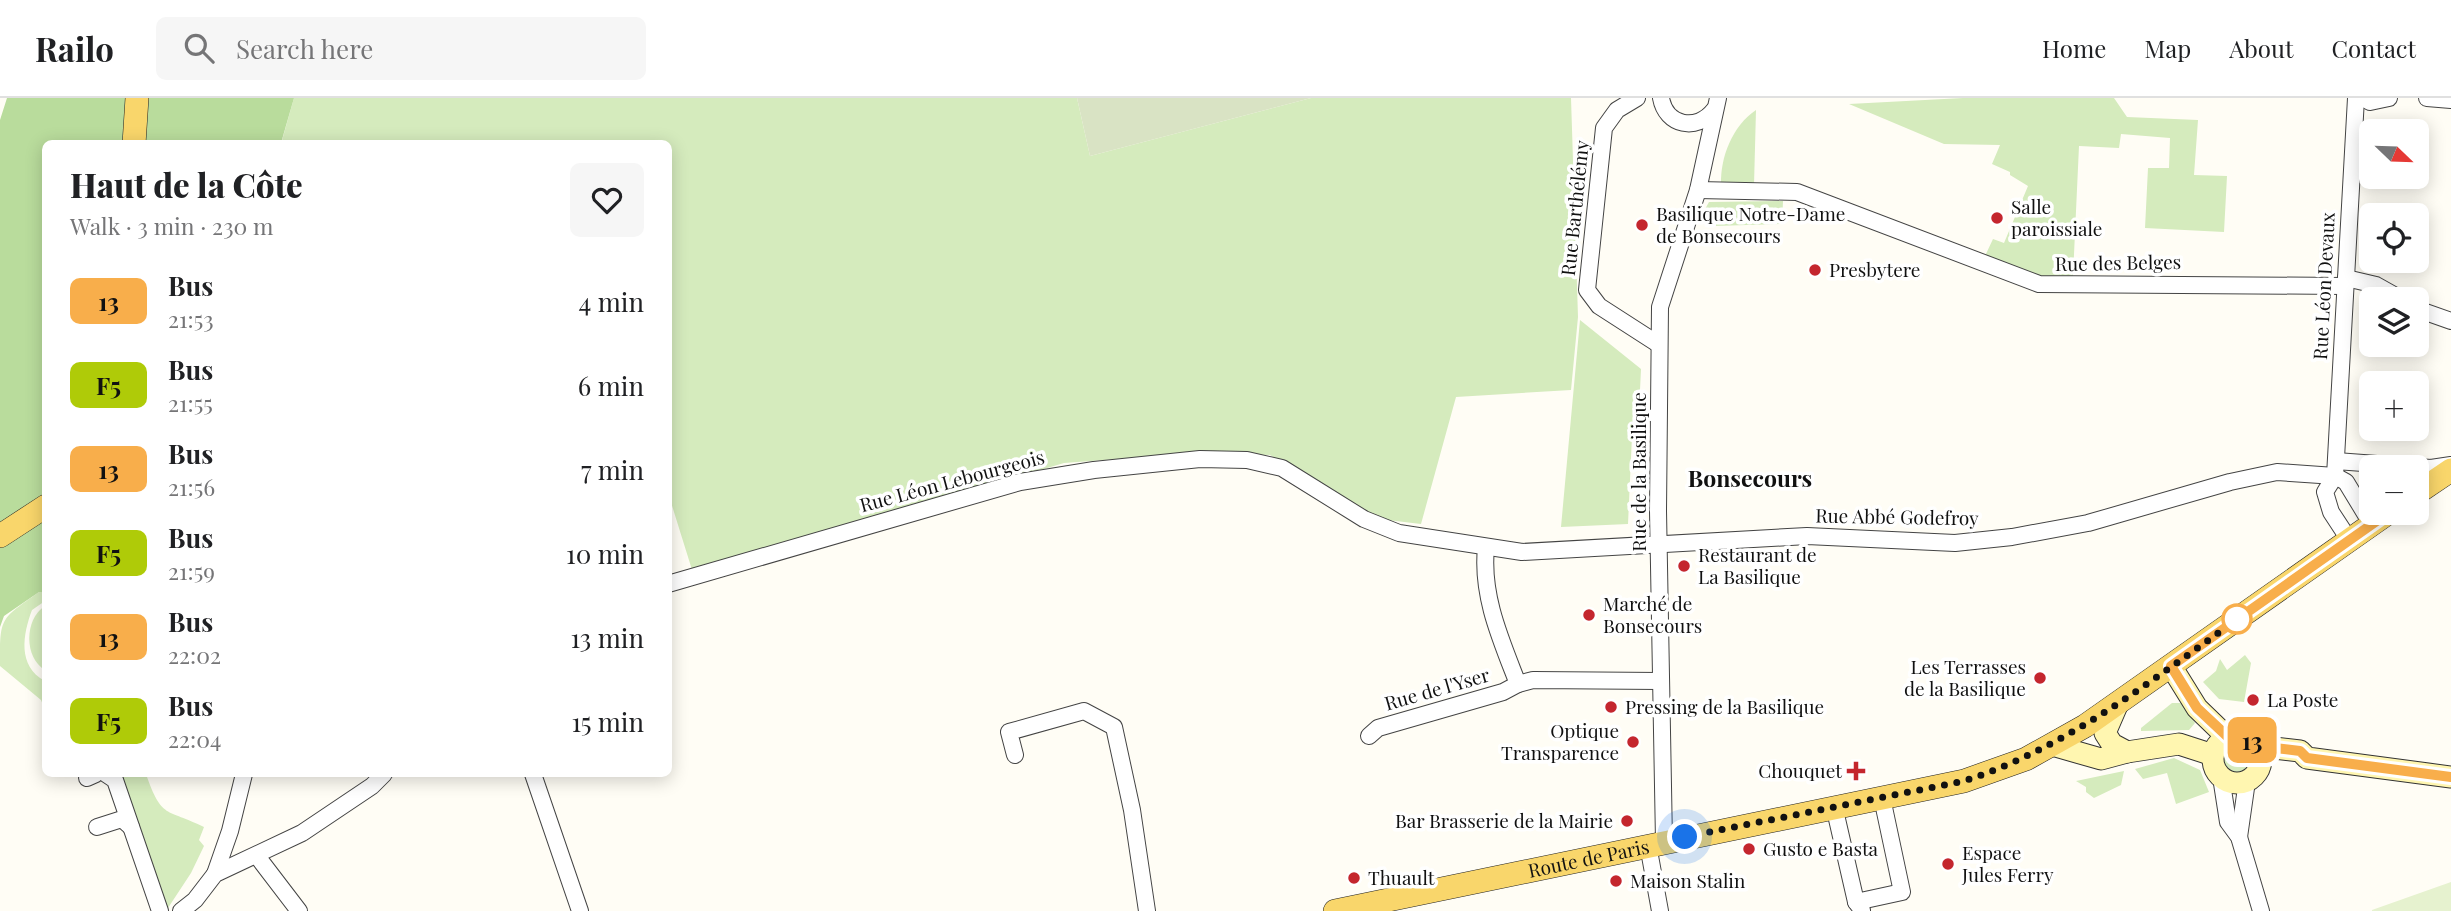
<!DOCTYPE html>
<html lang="en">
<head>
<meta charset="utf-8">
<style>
  :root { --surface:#fff; --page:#f6f6f6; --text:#202124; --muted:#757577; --line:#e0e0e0 }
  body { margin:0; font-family:"Playfair Display",serif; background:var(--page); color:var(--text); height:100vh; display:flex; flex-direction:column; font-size:26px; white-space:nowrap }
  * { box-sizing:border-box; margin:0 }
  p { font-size:23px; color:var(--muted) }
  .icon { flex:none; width:38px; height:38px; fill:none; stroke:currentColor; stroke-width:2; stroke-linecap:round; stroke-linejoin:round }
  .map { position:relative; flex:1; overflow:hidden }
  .details { position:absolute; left:42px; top:42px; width:630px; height:637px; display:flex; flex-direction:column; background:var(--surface); border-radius:10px; box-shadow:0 4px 18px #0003 }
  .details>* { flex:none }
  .badge { padding:0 14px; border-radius:10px; font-size:24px; line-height:46px }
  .needle { width:46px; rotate:113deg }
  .buttons { position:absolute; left:2359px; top:21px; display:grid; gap:14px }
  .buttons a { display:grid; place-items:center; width:70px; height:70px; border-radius:10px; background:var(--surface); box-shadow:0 4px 18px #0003; font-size:35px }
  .you { position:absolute; width:35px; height:35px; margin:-18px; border:5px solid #fff; border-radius:50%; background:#1a73e8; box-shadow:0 0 0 10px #1a73e833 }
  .map>.badge { position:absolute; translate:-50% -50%; box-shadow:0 0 0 4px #fff }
  .round { display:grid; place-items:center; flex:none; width:74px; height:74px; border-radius:10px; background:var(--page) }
  .head { display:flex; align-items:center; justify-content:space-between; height:119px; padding:0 28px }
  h1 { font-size:33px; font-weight:800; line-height:52px }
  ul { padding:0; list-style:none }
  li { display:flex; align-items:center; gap:21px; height:84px; padding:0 28px }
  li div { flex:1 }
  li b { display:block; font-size:26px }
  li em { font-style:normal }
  li .badge { min-width:77px; font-weight:700; text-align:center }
  header { display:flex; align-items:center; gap:42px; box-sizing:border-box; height:98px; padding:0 35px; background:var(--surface); border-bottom:2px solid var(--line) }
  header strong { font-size:33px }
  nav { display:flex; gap:38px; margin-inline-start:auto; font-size:24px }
  .search { width:490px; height:63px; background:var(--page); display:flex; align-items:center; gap:18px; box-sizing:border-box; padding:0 24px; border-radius:10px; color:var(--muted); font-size:26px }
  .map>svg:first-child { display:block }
</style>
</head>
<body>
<header>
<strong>Railo</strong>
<div class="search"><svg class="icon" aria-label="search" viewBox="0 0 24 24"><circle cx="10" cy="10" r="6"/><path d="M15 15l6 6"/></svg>Search here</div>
<nav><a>Home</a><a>Map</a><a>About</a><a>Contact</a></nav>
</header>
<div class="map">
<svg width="2451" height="813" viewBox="0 0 2451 813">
  <rect width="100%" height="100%" fill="#fffdf5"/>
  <g fill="#d5ebbd">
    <path d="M294 0H1077L1090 58 1311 0H1571L1578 219 1571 292 1456 299 1421 426 1379 421 1270 357 1199 355 1064 365 693 475 669 398 668 46H281Z"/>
    <path d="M1963 0H2114L2127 19 2198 22 2194 77 2227 78 2224 134 2145 130 2148 70H2169L2170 40 2121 36 2119 50 2079 48 2073 178H2034L1985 158 1993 141 2004 145 2028 88 2010 77V74L1992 66 2000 47 1944 46 1849 6Z"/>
    <path d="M1756 12 1754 87H1721C1720 60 1732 28 1756 12Z"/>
    <path d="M1783 103 1782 126 1715 128 1699 122 1709 104Z"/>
    <path d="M1580 222 1641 271 1640 292 1634 293 1628 426 1561 429Z"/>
    <path d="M39 494 45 495V503L32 512C23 536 17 568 45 583V612L41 602 0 568C0 518 0 522 39 494Z"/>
    <path d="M45 508V572C24 560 24 521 45 508Z"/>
    <path d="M2245 557 2251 565 2244 604 2219 601 2203 584 2216 573 2220 561 2227 572Z"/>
    <path d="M2172 605H2182L2195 625 2189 632 2141 633V630Z"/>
    <circle cx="2236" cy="662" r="13"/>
    <path d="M2174 660 2200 672 2209 694 2176 706 2167 675 2143 681 2135 671Z"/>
    <path d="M2124 673 2121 687 2094 700 2086 694V689L2076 683Z"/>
    <path d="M118 676H146C162 722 166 710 204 729L199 742 204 748 191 775 166 813Z"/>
  </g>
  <path fill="#b9dc9c" d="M7 0H294L281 45 46 46 45 495 39 494 4 518 0 529V22Z"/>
  <path fill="#d9e3c4" d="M1077 0H1311L1090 58Z"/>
  <path fill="#e6f2cf" d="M2451 784V813H2372V812Z"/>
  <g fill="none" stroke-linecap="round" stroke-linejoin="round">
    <g stroke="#444" stroke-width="18">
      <g id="street">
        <path d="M1637 0 1617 12 1604 30 1587 192 1599 208 1658 246"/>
        <path d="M1661 0C1666 28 1697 34 1714 12"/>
        <path d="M2363 0 2370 4 2389 0"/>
        <path d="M2427 0 2451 2"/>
        <path d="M1698 92 1797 94 2039 186 2345 188"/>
        <path d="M2346 180 2376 187 2401 201"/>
        <path d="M2417 211 2451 223"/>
        <path d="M2336 363 2431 370 2451 367"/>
        <path d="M2335 378 2346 384 2372 427"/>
        <path d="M2350 443 2331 414 2325 394 2335 378 2356 0"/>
        <path d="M1486 450C1481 498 1501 542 1518 586L1533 582 1660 583"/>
        <path d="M668 486 1020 384 1094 372 1200 361 1247 362 1282 370 1364 421 1399 435 1522 454 1807 438 1955 445 2012 439 2088 425 2230 384 2277 374 2335 378"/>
        <path d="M1369 638 1378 630 1503 594 1518 586"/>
        <path d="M1015 657 1009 634 1084 613 1114 629 1132 712 1147 813"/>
        <path d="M106 676 115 682 160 813"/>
        <path d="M533 676 580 813"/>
        <path d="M2221 679 2228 724 2239 739 2261 813"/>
        <path d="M87 680 96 676"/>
        <path d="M1834 708 1856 804 1862 812"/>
        <path d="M97 729 122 721 131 729"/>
        <path d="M2239 739 2247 683"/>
        <path d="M1664 743 1658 413 1660 209 1698 92 1718 0"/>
        <path d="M1648 747 1660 813"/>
        <path d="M257 758 299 813"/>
        <path d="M215 776 230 733 244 676"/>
        <path d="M1856 804 1902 794 1882 700"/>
        <path d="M181 813 195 802 215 776 302 735 372 688 384 676"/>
      </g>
    </g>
    <g stroke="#333" stroke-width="23">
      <g id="secondary">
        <path d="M2171 568 2197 610 2227 639"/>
        <path d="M2118 605 2105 635 2112 646 2127 654 2179 646 2213 657"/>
        <circle cx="2237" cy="661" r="24"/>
        <path d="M2052 647 2101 661 2127 654"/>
        <path d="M2257 648 2300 653 2307 660 2451 679"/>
      </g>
    </g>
    <g stroke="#222" stroke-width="24">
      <g id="primary">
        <path d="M134 46 137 0"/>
        <path d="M2417 395 2451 372"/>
        <path d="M0 438 46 408"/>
        <path id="s1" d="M1335 813 1964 683 2026 661 2085 628 2388 415"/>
      </g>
    </g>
    <use href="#street" stroke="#fff" stroke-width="16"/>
    <use href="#secondary" stroke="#fff6b0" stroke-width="21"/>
    <use href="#primary" stroke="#f9d66b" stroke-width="23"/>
  </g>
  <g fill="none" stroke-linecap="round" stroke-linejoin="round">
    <g stroke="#fff" stroke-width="16">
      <path id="line" d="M2388 415 2171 568 2197 610 2228 639 2244 638 2258 648 2300 653 2307 660 2451 679"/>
    </g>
    <use href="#line" stroke="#f8ae4b" stroke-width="10"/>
    <path stroke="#111" stroke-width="7" stroke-dasharray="0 12.6" d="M1685 739 1964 683C2069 649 2153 581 2242 518L2237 521"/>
  </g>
  <g fill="#c4262e" stroke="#fff" stroke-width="2.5">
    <circle cx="1997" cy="120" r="7"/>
    <circle cx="1642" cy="127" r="7"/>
    <circle cx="1815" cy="172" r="7"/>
    <circle cx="1684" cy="468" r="7"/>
    <circle cx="1589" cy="517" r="7"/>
    <circle cx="2040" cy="580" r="7"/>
    <circle cx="2253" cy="602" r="7"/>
    <circle cx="1611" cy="609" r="7"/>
    <circle cx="1633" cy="644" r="7"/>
    <path d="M1852.5 662.5h7v7h7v7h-7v7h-7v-7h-7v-7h7z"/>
    <circle cx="1627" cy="723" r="7"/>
    <circle cx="1749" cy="751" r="7"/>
    <circle cx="1948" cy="766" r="7"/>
    <circle cx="1354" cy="780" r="7"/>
    <circle cx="1616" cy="783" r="7"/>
  </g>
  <circle fill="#fff" stroke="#f8ae4b" stroke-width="3.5" cx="2237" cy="521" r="14"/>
  <g text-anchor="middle" stroke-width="7" stroke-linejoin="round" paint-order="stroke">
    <g font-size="19" fill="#111" stroke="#fff" text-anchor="start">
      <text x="2011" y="116">Salle<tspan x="2011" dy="22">paroissiale</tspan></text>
      <text x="1656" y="123">Basilique Notre-Dame<tspan x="1656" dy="22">de Bonsecours</tspan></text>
      <text x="1829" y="179">Presbytere</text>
      <text x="1698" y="464">Restaurant de<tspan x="1698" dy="22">La Basilique</tspan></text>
      <text x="1603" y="513">Marché de<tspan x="1603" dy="22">Bonsecours</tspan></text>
      <text x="2026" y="576" text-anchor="end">Les Terrasses<tspan x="2026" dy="22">de la Basilique</tspan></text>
      <text x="2267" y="609">La Poste</text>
      <text x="1625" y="616">Pressing de la Basilique</text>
      <text x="1619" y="640" text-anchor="end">Optique<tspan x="1619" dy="22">Transparence</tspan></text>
      <text x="1842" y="680" text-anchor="end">Chouquet</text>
      <text x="1613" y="730" text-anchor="end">Bar Brasserie de la Mairie</text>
      <text x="1763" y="758">Gusto e Basta</text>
      <text x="1962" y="762">Espace<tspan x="1962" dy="22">Jules Ferry</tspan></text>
      <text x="1368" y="787">Thuault</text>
      <text x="1630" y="790">Maison Stalin</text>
    </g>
    <g font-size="19" fill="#111" stroke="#fff">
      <text transform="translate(1575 110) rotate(-84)" y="7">Rue Barthélémy</text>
      <text transform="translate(2118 165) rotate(-1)" y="7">Rue des Belges</text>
      <text transform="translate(2324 188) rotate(-87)" y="7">Rue Léon Devaux</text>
      <text transform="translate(1639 374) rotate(-90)" y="7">Rue de la Basilique</text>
      <text transform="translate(952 383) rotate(-15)" y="7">Rue Léon Lebourgeois</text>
      <text transform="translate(1897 419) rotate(1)" y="7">Rue Abbé Godefroy</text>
      <text transform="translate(1437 591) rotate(-16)" y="7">Rue de l'Yser</text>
      <text dy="7" stroke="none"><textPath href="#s1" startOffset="259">Route de Paris</textPath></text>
    </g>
    <g font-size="23" font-weight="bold" fill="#111" stroke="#fff">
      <text x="1750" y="389">Bonsecours</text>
    </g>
  </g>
</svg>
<div class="buttons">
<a><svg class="needle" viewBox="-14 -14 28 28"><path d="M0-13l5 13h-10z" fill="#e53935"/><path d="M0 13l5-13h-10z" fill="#757577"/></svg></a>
<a><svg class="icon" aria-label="locate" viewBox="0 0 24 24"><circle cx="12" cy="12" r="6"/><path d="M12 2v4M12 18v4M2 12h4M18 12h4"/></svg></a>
<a><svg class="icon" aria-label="layers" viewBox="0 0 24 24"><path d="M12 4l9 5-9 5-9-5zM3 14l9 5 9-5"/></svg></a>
<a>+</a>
<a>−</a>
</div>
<div class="you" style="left:1685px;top:739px"></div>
<b class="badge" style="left:2252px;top:642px;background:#f8ae4b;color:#111">13</b>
<section class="details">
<div class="head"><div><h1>Haut de la Côte</h1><p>Walk · 3 min · 230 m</p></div><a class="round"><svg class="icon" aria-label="heart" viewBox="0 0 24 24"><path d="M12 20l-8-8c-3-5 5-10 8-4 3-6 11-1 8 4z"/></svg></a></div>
<ul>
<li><span class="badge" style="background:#f8ae4b;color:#111">13</span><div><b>Bus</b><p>21:53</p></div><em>4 min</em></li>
<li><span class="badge" style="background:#afcb08;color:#111">F5</span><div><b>Bus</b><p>21:55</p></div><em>6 min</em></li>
<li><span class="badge" style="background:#f8ae4b;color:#111">13</span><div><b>Bus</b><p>21:56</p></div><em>7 min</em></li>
<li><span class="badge" style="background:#afcb08;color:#111">F5</span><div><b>Bus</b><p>21:59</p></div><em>10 min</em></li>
<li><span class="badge" style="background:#f8ae4b;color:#111">13</span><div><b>Bus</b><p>22:02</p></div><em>13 min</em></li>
<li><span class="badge" style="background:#afcb08;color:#111">F5</span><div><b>Bus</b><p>22:04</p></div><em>15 min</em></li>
</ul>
</section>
</div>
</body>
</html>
